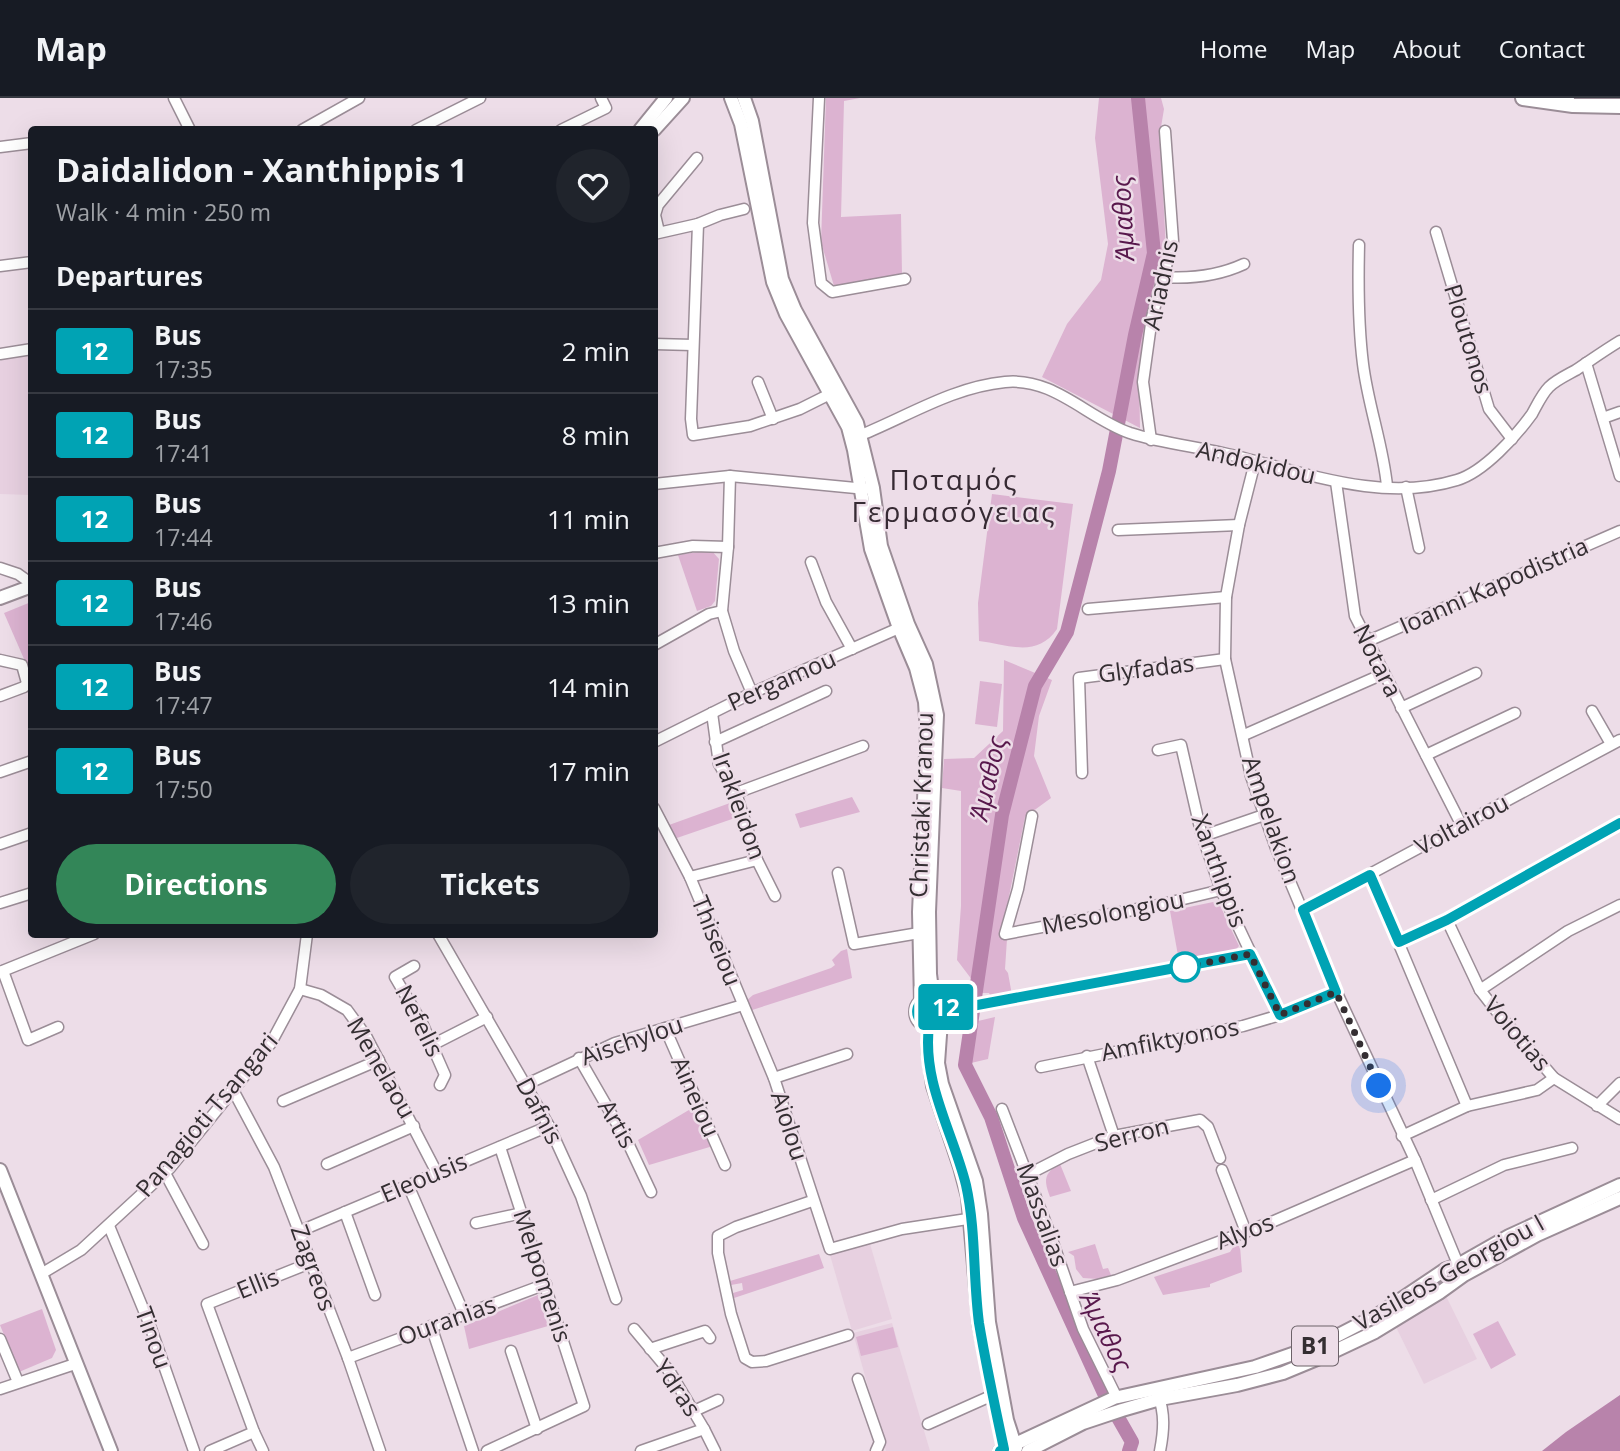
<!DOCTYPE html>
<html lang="en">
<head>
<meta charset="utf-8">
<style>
  :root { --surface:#171b24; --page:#20242c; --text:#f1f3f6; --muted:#9ea1a6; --line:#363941; --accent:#338658 }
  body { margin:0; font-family:"Open Sans",sans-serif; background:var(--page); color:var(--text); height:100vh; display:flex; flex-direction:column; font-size:26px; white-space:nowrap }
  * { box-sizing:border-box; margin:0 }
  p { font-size:23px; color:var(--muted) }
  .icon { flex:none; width:38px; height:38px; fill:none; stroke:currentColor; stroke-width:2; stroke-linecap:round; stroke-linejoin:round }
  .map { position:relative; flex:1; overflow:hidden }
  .drawer { position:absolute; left:28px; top:28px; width:630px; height:812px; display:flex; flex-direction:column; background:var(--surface); border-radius:7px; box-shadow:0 7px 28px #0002 }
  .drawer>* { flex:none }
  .badge { padding:0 14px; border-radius:5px; font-size:24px; line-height:46px }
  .you { position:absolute; width:35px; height:35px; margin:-18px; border:5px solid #fff; border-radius:50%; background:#1a73e8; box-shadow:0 0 0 10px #1a73e833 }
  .map>.badge { position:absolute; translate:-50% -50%; box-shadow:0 0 0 4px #fff }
  h2 { padding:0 28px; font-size:26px; line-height:63px }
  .round { display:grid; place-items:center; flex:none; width:74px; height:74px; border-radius:37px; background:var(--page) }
  .head { display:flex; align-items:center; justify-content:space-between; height:119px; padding:0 28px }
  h1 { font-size:33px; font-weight:700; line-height:52px }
  .cta { display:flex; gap:14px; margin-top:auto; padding:14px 28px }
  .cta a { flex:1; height:80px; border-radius:42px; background:var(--accent); color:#fff; font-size:28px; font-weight:700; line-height:80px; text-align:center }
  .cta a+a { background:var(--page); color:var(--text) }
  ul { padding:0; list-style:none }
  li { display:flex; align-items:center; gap:21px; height:84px; padding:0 28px; border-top:2px solid var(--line) }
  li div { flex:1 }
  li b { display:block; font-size:26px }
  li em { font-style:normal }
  li .badge { min-width:77px; font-weight:700; text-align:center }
  header { display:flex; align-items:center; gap:42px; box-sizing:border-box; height:98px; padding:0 35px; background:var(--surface); border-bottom:2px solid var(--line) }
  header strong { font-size:33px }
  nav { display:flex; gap:38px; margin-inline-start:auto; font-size:24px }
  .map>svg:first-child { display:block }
</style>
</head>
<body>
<header>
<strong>Map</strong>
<nav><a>Home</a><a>Map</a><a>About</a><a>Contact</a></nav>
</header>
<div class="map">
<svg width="1620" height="1353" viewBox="0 0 1620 1353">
  <rect width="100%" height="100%" fill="#eddde8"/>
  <g fill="#e7d0e0">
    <path d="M30 256 31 397 0 396V263L15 257Z"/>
    <path d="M870 1146 892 1221 852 1233 830 1157Z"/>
    <path d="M1446 1198 1477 1261 1424 1286 1396 1229Z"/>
    <path d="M892 1225 930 1353H886L853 1235Z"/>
  </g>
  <g fill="#dcb3d1">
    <path d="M826 0H860L844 3 841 119 901 116 902 176 834 188 821 144Z"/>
    <path d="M1099 0H1161L1164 11 1160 35 1166 152 1139 275 1140 330 1042 279 1067 226 1101 182 1108 146 1095 40Z"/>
    <path d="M992 396 1073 406 1057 531C1037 560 1010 547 979 543L978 505Z"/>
    <path d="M711 452 719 461 715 503 711 508 697 513 678 457Z"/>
    <path d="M31 504V516L29 517 32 522 31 577 4 515Z"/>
    <path d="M1004 562 1052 582 1039 618 1034 658 1051 700 1025 719 1001 838 1007 841 1005 871 1008 875 1012 897 992 901 989 895H982L957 862 961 808V693L942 690 944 661 974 660 1003 633Z"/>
    <path d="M980 583 1002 586 997 629 975 626Z"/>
    <path d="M852 699 860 714 800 730 795 716Z"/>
    <path d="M730 705 735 720 674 741 669 727Z"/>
    <path d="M1218 803 1239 848 1232 856 1179 863 1170 813Z"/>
    <path d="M847 851 852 880 749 913 746 903 753 897 831 870 835 867 832 862 841 853Z"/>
    <path d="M995 919 988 961 971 965 978 923Z"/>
    <path d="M694 1009 713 1048 649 1067 638 1042Z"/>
    <path d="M1060 1066 1071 1093 1050 1099C1044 1083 1043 1075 1060 1066Z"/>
    <path d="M1095 1146 1103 1171 1108 1170 1111 1177 1098 1181 1083 1180 1076 1171 1074 1158 1068 1154Z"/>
    <path d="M1234 1148H1240L1242 1174 1210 1186V1189L1163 1197 1154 1179 1230 1154Z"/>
    <path d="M819 1156 824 1170 734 1200 733 1195 743 1192 742 1185 731 1187 730 1183Z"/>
    <path d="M538 1197 548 1228 469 1251 464 1228Z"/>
    <path d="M42 1211 56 1252 52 1260 19 1274 0 1227Z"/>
    <path d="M1498 1223 1516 1257 1491 1271 1473 1236Z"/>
    <path d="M893 1229 898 1249 861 1258 856 1239Z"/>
  </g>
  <path fill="#b883ab" d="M1620 1297V1353H1542L1566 1334Z"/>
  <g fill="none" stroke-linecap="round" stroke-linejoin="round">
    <path stroke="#b883ab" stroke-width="14" d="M1129 1353 1132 1344 1104 1295 1024 1120 991 1019 965 967 1002 717 1035 588 1067 534 1109 373 1135 237 1154 155 1138 0"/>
    <g stroke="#9b8d97" stroke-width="13">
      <g id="minor">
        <path d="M174 0 190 32"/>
        <path d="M819 0 813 125 821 185 832 194 905 181"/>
        <path d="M302 32 359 0"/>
        <path d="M416 32 480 0"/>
        <path d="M561 32 606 10 601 0"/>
        <path d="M0 49 32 45"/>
        <path d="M698 126 691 321 693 337 750 328 800 311 830 296"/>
        <path d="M659 134 655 117 658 107 697 60"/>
        <path d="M1436 134 1489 311 1512 341"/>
        <path d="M654 136 698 126 720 117 744 111"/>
        <path d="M1359 147C1358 187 1358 226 1363 266 1368 307 1383 347 1387 388"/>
        <path d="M0 168 32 164"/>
        <path d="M1163 179C1192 181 1218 178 1244 166"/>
        <path d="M654 246 693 247"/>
        <path d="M0 256 32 251"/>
        <path d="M1586 265 1620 378"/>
        <path d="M758 284 773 321"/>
        <path d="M1603 320 1620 314"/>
        <path d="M861 337C908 318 953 289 1005 284 1054 279 1087 320 1130 335 1161 345 1192 348 1223 355 1299 372 1379 406 1457 382 1484 374 1516 338 1532 316 1537 307 1542 296 1549 289 1556 282 1567 277 1576 272 1591 262 1605 252 1620 243"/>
        <path d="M1151 342 1143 284 1152 219 1173 143 1165 33"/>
        <path d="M1255 364 1239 427 1226 499 1225 561 1251 678 1276 750 1336 893 1415 1062 1460 1171"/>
        <path d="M730 378 728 449 722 513 734 553 752 595"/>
        <path d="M1336 384 1355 518 1462 728"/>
        <path d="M654 386 730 378 866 391"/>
        <path d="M1406 389 1419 450"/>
        <path d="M1118 432 1239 427"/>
        <path d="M654 455 693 448 728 449"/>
        <path d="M811 464 826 504 852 551"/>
        <path d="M0 470 18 476 32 486"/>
        <path d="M1088 511 1226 499"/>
        <path d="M1368 543 1620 433"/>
        <path d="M654 547 709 516 722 513"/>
        <path d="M0 562 22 567 27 585 24 589 0 598"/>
        <path d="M1401 610 1476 575"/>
        <path d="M1592 613 1611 646"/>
        <path d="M712 615 719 666 736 695 757 762 775 798"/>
        <path d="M1244 637 1383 576"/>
        <path d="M654 644 752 595 899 530"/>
        <path d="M715 644 826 593"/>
        <path d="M1158 652 1181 647 1201 734 1221 792 1280 917"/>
        <path d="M1426 657 1515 615"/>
        <path d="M0 674 32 663"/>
        <path d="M1082 675 1079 580 1225 561"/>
        <path d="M736 695 863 648"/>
        <path d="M654 710 690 779 774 980 830 1151 902 1131 974 1120"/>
        <path d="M1032 718 1018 791 1005 836 1159 807 1221 792"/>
        <path d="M1203 738 1264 717"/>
        <path d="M0 746 32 735"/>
        <path d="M838 775 854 846 919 835"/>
        <path d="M1370 777 1467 1008"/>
        <path d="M690 779 757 762"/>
        <path d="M0 805 32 795"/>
        <path d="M1303 812 1620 642"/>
        <path d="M1447 822 1480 892 1501 919 1554 980 1620 1021"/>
        <path d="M438 836 549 1028 581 1098 616 1201"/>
        <path d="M1399 844 1447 822 1620 725"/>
        <path d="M414 868 395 879 423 927 445 977 440 987"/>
        <path d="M3 873 28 942 58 929"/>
        <path d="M0 874 94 836"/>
        <path d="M300 891 321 897 347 912 366 938 437 1075"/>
        <path d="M1480 892 1568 833 1620 807"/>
        <path d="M943 908 956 911 1250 856"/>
        <path d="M665 930 725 1067"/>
        <path d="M432 947 487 919"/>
        <path d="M1087 958 1114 1038"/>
        <path d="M579 960 628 1045 651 1094"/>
        <path d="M1041 969 1243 928 1280 917 1336 893"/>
        <path d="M774 980 847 956"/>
        <path d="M525 987 615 945 743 907"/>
        <path d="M233 992 274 1069 348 1260 380 1353"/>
        <path d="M283 1003 379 962"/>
        <path d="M1597 1008 1620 985"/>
        <path d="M1002 1011 1050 1136 1083 1231 1117 1300"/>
        <path d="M1402 1038 1467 1008 1537 992 1554 980"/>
        <path d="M327 1066 414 1028"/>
        <path d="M1222 1072 1246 1134"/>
        <path d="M165 1075 203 1146"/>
        <path d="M1027 1077 1068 1056 1114 1038 1200 1022 1208 1029 1220 1060"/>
        <path d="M408 1087 464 1216"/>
        <path d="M1431 1102 1504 1067 1572 1050"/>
        <path d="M812 1103 736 1129 718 1138V1155L731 1216 745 1260 752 1264 766 1263 848 1237"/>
        <path d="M345 1114 375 1197"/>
        <path d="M476 1125 522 1115"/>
        <path d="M109 1128 149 1225 194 1353"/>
        <path d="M300 1133 549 1028"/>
        <path d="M41 1176 81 1152 170 1070 271 945 300 891 307 836"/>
        <path d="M1070 1194 1117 1182 1274 1123 1415 1062"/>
        <path d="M431 1228 473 1353"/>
        <path d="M634 1231 670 1274 704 1331 715 1353"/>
        <path d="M0 1241 18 1284"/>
        <path d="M650 1251 705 1233 710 1240"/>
        <path d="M511 1253 537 1331"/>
        <path d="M348 1260 546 1186"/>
        <path d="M858 1281 880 1344 876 1353"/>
        <path d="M0 1291 75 1266"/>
        <path d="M1158 1296C1165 1316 1164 1332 1160 1353"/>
        <path d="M694 1313 718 1302"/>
        <path d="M928 1326 993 1297"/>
        <path d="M210 1353 254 1334"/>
        <path d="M263 1353 254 1334 207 1206 310 1165"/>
        <path d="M487 1353 584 1308 500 1049"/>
        <path d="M641 1353 704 1331"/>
      </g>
    </g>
    <g stroke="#9b8d97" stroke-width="16">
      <g id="major">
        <path d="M731 0 741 26 773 184 786 216 848 329 854 352 871 451 899 530 916 570 925 604 927 635 919 814 921 904"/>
        <path d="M744 0 752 23 782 181 795 212 857 325 873 390 881 448 908 526 926 566 937 617 929 814 930 876 933 900"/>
        <path d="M640 32 666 0"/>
        <path d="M654 32 683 0"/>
        <path d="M0 500 32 488"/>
        <circle cx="930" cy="914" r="14"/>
        <path d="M941 923 938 965 942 986 976 1083 981 1116 989 1224 1007 1322 1016 1350"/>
        <path d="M929 928 928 951 933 988 960 1069 968 1099 979 1225 1005 1353"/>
        <path d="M0 1072 111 1353"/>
        <path d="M1000 1353 1114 1300 1255 1269 1321 1246 1379 1216 1446 1171 1458 1167 1509 1138 1620 1087"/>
        <path d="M1028 1353 1083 1325 1122 1312 1160 1301 1237 1287 1283 1275 1324 1258 1375 1234 1439 1195 1464 1177 1537 1137 1620 1100"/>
      </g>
    </g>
    <g stroke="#9b8d97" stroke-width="18">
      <path id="highway" d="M1523 0 1573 7 1620 8"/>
    </g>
    <use href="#minor" stroke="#fff" stroke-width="10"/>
    <use href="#major" stroke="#fff" stroke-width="12"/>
    <use href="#highway" stroke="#fff" stroke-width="14"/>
  </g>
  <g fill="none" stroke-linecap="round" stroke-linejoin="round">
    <g stroke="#fff" stroke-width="16">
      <path id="line" d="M1000 1353 1004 1351C995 1309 986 1267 979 1225 973 1180 976 1132 966 1087 953 1034 922 985 929 928 911 921 914 901 934 900L943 908 956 911 1250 856 1280 917 1336 894 1303 812 1370 777 1399 844 1447 822 1620 725"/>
    </g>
    <use href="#line" stroke="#00a3b4" stroke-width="10"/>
    <path stroke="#342e32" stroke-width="7" stroke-dasharray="0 12.6" d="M1185 869 1250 856 1280 917 1336 894 1379 988"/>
  </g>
  <circle fill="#fff" stroke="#00a3b4" stroke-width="3.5" cx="1185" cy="869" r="14"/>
  <g text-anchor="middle" stroke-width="5" stroke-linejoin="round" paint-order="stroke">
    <rect fill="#eddde8" stroke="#6c6269" stroke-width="2" x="1292" y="1228.5" width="46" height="39" rx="5"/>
    <g font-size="23" font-weight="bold" fill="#342e32">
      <text x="1315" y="1256">B1</text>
    </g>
    <g font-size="24" fill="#342e32" stroke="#eddde8">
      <text transform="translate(1161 187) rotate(-78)" y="8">Ariadnis</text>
      <text transform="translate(1468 241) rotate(73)" y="8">Ploutonos</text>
      <text transform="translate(1256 365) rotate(13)" y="8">Andokidou</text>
      <text transform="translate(1494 488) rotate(-24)" y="8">Ioanni Kapodistria</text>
      <text transform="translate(1377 563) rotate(63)" y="8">Notara</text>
      <text transform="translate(1146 571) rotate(-7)" y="8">Glyfadas</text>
      <text transform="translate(782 583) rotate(-24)" y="8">Pergamou</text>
      <text transform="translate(922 707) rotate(-88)" y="8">Christaki Kranou</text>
      <text transform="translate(739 708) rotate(70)" y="8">Irakleidon</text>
      <text transform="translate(1271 722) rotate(71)" y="8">Ampelakion</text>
      <text transform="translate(1462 727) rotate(-28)" y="8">Voltairou</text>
      <text transform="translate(1219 773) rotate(70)" y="8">Xanthippis</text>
      <text transform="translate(1113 815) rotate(-11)" y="8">Mesolongiou</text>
      <text transform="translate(716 843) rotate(68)" y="8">Thiseiou</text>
      <text transform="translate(419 923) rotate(63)" y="8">Nefelis</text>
      <text transform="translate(1517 936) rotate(50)" y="8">Voiotias</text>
      <text transform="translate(1170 942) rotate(-11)" y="8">Amfiktyonos</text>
      <text transform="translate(632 943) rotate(-19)" y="8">Aischylou</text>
      <text transform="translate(381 970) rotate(60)" y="8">Menelaou</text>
      <text transform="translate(695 999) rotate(66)" y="8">Aineiou</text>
      <text transform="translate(539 1013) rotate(62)" y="8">Dafnis</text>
      <text transform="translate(207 1017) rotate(-50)" y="8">Panagioti Tsangari</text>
      <text transform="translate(617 1026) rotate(60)" y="8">Artis</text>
      <text transform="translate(789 1028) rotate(72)" y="8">Aiolou</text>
      <text transform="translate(1132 1037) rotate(-14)" y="8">Serron</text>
      <text transform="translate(424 1080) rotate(-23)" y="8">Eleousis</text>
      <text transform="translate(1042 1117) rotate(70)" y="8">Massalias</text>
      <text transform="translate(1245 1134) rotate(-21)" y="8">Alyos</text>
      <text transform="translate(313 1170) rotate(70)" y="8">Zagreos</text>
      <text transform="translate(1449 1175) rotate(-29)" y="8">Vasileos Georgiou I</text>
      <text transform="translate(542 1178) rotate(72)" y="8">Melpomenis</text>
      <text transform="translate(258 1186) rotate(-22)" y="8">Ellis</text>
      <text transform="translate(447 1223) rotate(-20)" y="8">Ouranias</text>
      <text transform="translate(153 1240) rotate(70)" y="8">Tinou</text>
      <text transform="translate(677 1290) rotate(56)" y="8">Ydras</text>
    </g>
    <g font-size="26" font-style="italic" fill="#58184c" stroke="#eddde8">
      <text transform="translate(1123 120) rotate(-93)" y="9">Άμαθος</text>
      <text transform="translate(988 680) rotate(-77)" y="9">Άμαθος</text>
      <text transform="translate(1106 1234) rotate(64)" y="9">Άμαθος</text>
    </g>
    <g font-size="28" letter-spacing="2" fill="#362a33" stroke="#eddde8">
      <text x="954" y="392">Ποταμός<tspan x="954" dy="32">Γερμασόγειας</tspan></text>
    </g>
  </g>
</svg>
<div class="you" style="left:1379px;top:988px"></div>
<b class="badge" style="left:946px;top:909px;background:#00a3b4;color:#fff">12</b>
<section class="drawer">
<div class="head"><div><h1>Daidalidon - Xanthippis 1</h1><p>Walk · 4 min · 250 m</p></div><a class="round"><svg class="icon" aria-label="heart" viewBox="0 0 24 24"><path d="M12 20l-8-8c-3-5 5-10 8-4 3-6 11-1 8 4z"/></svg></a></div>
<h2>Departures</h2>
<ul>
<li><span class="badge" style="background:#00a3b4;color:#fff">12</span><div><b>Bus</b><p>17:35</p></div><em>2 min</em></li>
<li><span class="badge" style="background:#00a3b4;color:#fff">12</span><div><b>Bus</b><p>17:41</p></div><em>8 min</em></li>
<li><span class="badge" style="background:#00a3b4;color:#fff">12</span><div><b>Bus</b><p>17:44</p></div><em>11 min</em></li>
<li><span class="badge" style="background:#00a3b4;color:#fff">12</span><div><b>Bus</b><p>17:46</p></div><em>13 min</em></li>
<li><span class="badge" style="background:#00a3b4;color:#fff">12</span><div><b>Bus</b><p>17:47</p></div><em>14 min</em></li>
<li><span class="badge" style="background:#00a3b4;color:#fff">12</span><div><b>Bus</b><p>17:50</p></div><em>17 min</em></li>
</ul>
<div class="cta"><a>Directions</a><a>Tickets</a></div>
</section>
</div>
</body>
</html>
